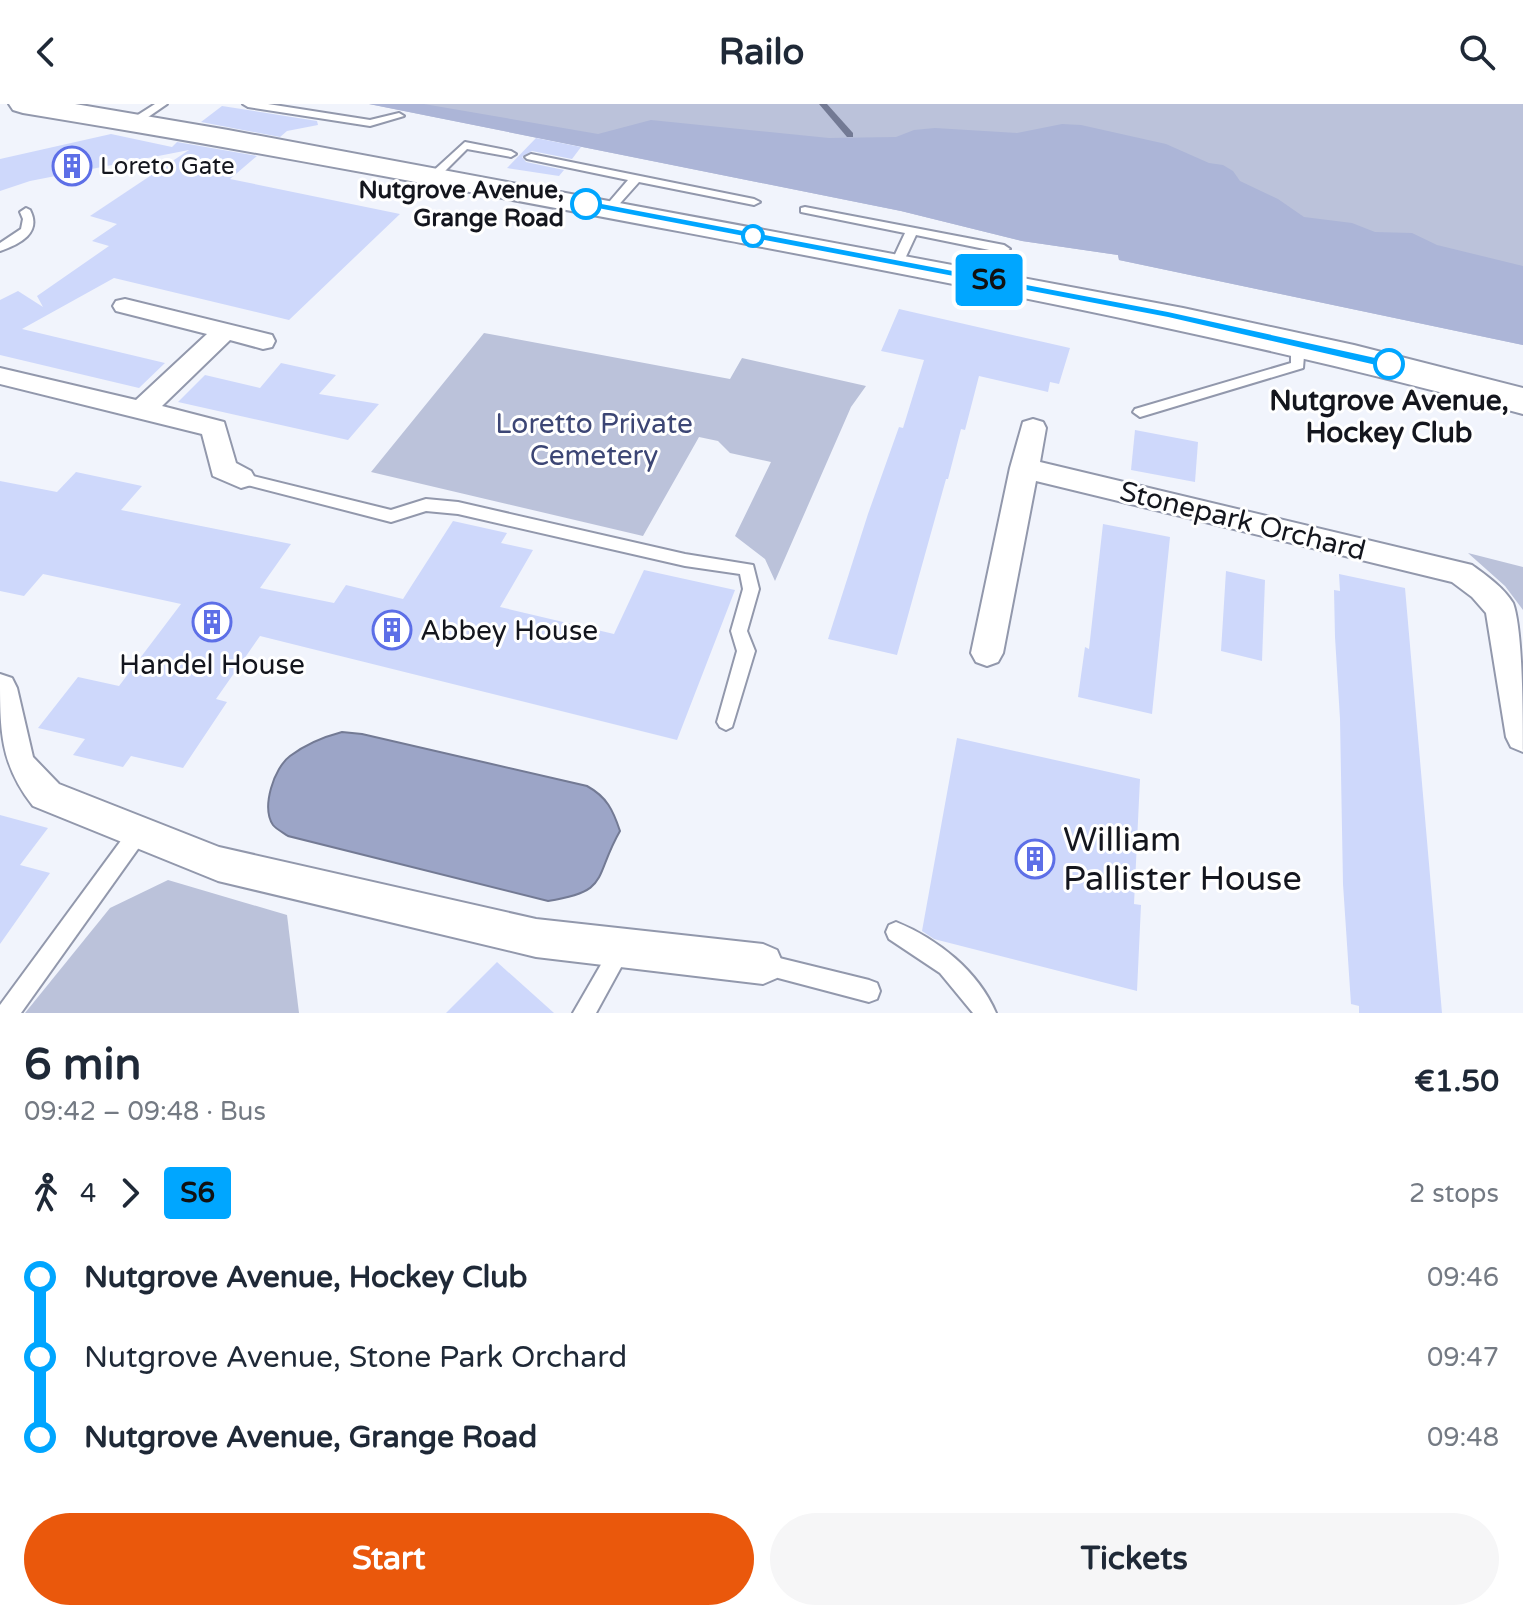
<!DOCTYPE html>
<html lang="en">
<head>
<meta charset="utf-8">
<style>
  :root { --surface:#fff; --page:#f6f6f7; --text:#1f2937; --muted:#747a83; --accent:#ea580c }
  body { margin:0; font-family:"Varela Round",sans-serif; background:var(--page); color:var(--text); height:100vh; display:flex; flex-direction:column; font-size:30px; white-space:nowrap }
  * { box-sizing:border-box; margin:0 }
  p { font-size:26px; color:var(--muted) }
  .icon { flex:none; width:44px; height:44px; fill:none; stroke:currentColor; stroke-width:2; stroke-linecap:round; stroke-linejoin:round }
  .map { position:relative; height:909px; overflow:hidden }
  .details { display:flex; flex-direction:column; background:var(--surface); flex:1 }
  .details>* { flex:none }
  .badge { padding:0 16px; border-radius:6px; font-size:28px; line-height:52px }
  .map>.badge { position:absolute; translate:-50% -50%; box-shadow:0 0 0 4px #fff }
  .legs { display:flex; align-items:center; gap:12px; height:88px; padding:0 24px; font-size:26px }
  .legs p { margin-inline-start:auto }
  .head { display:flex; align-items:center; justify-content:space-between; height:136px; padding:0 24px }
  h1 { font-size:44px; font-weight:700; line-height:60px }
  .action { display:flex; gap:16px; margin-top:auto; padding:16px 24px }
  .action a { flex:1; height:92px; border-radius:48px; background:var(--accent); color:#fff; font-size:32px; font-weight:700; line-height:92px; text-align:center }
  .action a+a { background:var(--page); color:var(--text) }
  ul { padding:0 24px; list-style:none }
  li { display:flex; align-items:center; gap:28px; height:80px; font-size:30px }
  li i { display:grid; place-items:center; width:12px; height:100%; margin:0 10px; background:currentColor }
  li i::after { content:''; width:20px; height:20px; margin:-10px; border:6px solid; border-radius:50%; background:var(--surface) }
  li p { margin-inline-start:auto }
  li:first-child i { background:linear-gradient(#0000 50%,currentColor 0) }
  li:last-child i { background:linear-gradient(currentColor 50%,#0000 0) }
  header { display:flex; justify-content:space-between; align-items:center; height:104px; padding:0 24px; background:var(--surface); font-size:36px; font-weight:700 }
  .map>svg:first-child { display:block }
</style>
</head>
<body>
<header><svg class="icon" aria-label="back" viewBox="0 0 24 24"><path d="M15 5l-7 7 7 7"/></svg>Railo<svg class="icon" aria-label="search" viewBox="0 0 24 24"><circle cx="10" cy="10" r="6"/><path d="M15 15l6 6"/></svg></header>
<div class="map">
<svg width="1523" height="909" viewBox="0 0 1523 909">
  <rect width="100%" height="100%" fill="#f1f4fc"/>
  <g fill="#bbc2da">
    <path d="M369 0H1523V241L1119 156 1118 151 1022 137 901 107Z"/>
    <path d="M484 229 730 275 742 254 866 282 851 303 775 477 765 455 735 432 771 358 730 349 718 337 699 333 643 432 371 368Z"/>
    <path d="M1468 449 1523 463V506L1505 482Z"/>
    <path d="M168 776 287 811 299 909H25L110 804Z"/>
  </g>
  <path fill="#acb5d7" d="M369 0H424L598 30 651 16 829 34 896 33 914 26 935 24 1017 29 1062 20 1081 21 1166 40 1209 59 1223 61 1233 67 1240 77 1278 95 1304 113 1352 119 1375 128 1412 129 1437 141 1523 162V241L1119 156 1118 151 1022 137 901 107Z"/>
  <path fill="#9ca5c7" stroke="#737a94" stroke-width="2" d="M342 628 362 630 587 682C607 693 613 706 620 727 593 774 611 787 548 797L288 732C284 729 276 725 273 721 261 703 274 664 290 652 306 640 323 633 342 628Z"/>
  <g fill="none" stroke-linecap="round" stroke-linejoin="round">
    <path fill="#737a94" fill-rule="evenodd" d="M819 0H827L853 29V33H847Z"/>
  </g>
  <g fill="#ced8fb">
    <path d="M222 2 317 17 318 21 287 27 280 33 201 18Z"/>
    <path d="M111 30 172 43 177 38 257 52 230 75 400 110 289 216 114 174 22 225 165 259 139 284 0 251V196L18 187 43 203 37 192 109 142 92 137 117 120 90 112 189 46 30 77 0 87V55Z"/>
    <path d="M536 34 581 43 572 55 532 47 522 53 526 58 564 66 559 72 507 64Z"/>
    <path d="M899 205 1070 244 1059 280 1050 278 1048 288 979 272 965 326 961 325 948 375H946L897 551 828 535 868 410 899 323 903 324 924 256 881 247Z"/>
    <path d="M281 259 336 271 319 290 379 300 348 336 178 298 205 271 260 284Z"/>
    <path d="M1135 326 1198 338 1195 378 1131 366Z"/>
    <path d="M76 368 142 382 121 406 291 440 260 484 334 499 346 481 403 495 453 417 507 429 501 439 533 446 500 503 614 530 644 466 735 486 677 636 260 532 216 595 227 598 183 664 131 652 123 663 73 651 85 635 38 624 78 573 119 582 181 500 43 470 24 492 0 487V377L57 388Z"/>
    <path d="M1103 420 1170 433 1152 610 1078 593 1085 543 1089 545Z"/>
    <path d="M1226 467 1265 476 1262 557 1221 547Z"/>
    <path d="M1339 470 1405 484 1442 909H1359V902L1351 900 1343 780 1340 615 1335 533 1334 486 1340 487Z"/>
    <path d="M957 634 1140 675 1134 800 1141 801 1137 887 934 835 922 827Z"/>
    <path d="M0 711 48 724 20 761 50 769 0 840Z"/>
    <path d="M497 858 554 909H446Z"/>
  </g>
  <g fill="none" stroke-linecap="round" stroke-linejoin="round">
    <g stroke="#9298ac" stroke-width="4">
      <g id="service">
        <path d="M155 0H167L138 20H130V16Z"/>
        <path d="M243 0H268L370 16 399 9 404 12 370 22 248 3Z"/>
        <path d="M465 38 511 47 516 50 511 53 467 45 439 73H431V69Z"/>
        <path d="M531 50 754 95 760 98 754 101 639 78 614 106 610 107 604 104 628 76 527 55 525 53Z"/>
        <path d="M805 103 1004 141 1010 145 1004 149 916 131 903 159 897 163 891 159 905 129 801 108V104Z"/>
        <path d="M26 104 30 106C42 129 20 140 0 147V139L21 125 23 115 20 108Z"/>
        <path d="M1298 236 1305 240 1303 264 1140 313 1133 308 1135 305 1291 259V240Z"/>
        <path d="M241 369 391 406 426 395 458 398 685 450 753 461 759 485 747 527 755 547 732 623 726 626 720 623 717 618 737 547 731 527 743 485 740 470 685 462 458 410 426 407 391 418 236 378 234 374Z"/>
        <path d="M138 720 145 723 148 729 145 735 21 909H0V901L131 723Z"/>
        <path d="M896 818C938 835 978 867 996 909H973L940 869 889 835 886 828 889 821Z"/>
        <path d="M621 835 628 838 631 845 596 909H573L614 838Z"/>
        <path d="M763 850 869 876 877 879 880 887 877 895 869 898 763 870 756 867 752 860 756 853Z"/>
      </g>
    </g>
    <g stroke="#9298ac" stroke-width="4">
      <g id="minor">
        <path d="M125 195 272 231 275 237 272 243 263 245 230 236 162 302 224 318 236 359 251 367 255 374 251 381 241 384 213 372 202 330 0 280V264L136 296 207 230 116 207 113 202 116 197Z"/>
        <path d="M1033 315 1043 318 1046 324 1040 358 1472 461C1487 472 1503 483 1513 499 1523 526 1523 613 1523 648L1511 643 1506 633 1486 509 1472 493 1452 478 1036 377 1003 549 998 558 987 562 976 558 971 549 1010 364 1023 318Z"/>
        <path d="M0 570 12 574 17 584 33 653 59 680 219 743 536 815 763 840 777 846 783 860 777 874 763 880 536 853 218 777 33 702C0 660 0 627 0 570Z"/>
      </g>
    </g>
    <g stroke="#9298ac" stroke-width="4">
      <path id="secondary" d="M9 0H75L228 26 1183 204 1354 241 1523 284V310C1270 241 1014 191 757 142 513 96 268 49 23 9L13 6Z"/>
    </g>
    <use href="#service" fill="#fff" fill-rule="evenodd"/>
    <use href="#minor" fill="#fff" fill-rule="evenodd"/>
    <use href="#secondary" fill="#fff" fill-rule="evenodd"/>
  </g>
  <path fill="#00a6ff" stroke="#fff" stroke-width="2" d="M586 96 1168 207 1389 256 1396 260 1389 265 1168 214 582 102 581 100Z"/>
  <defs>
    <g id="building-ring" transform="scale(2)"><circle r="9.5" fill="#fff" stroke="#5d6fe7" stroke-width="1.5"/><path d="M-4-6H4V6H1V3H-1V6H-4ZM-2.5-4.3h1.7v1.8h-1.7ZM.8-4.3h1.7v1.8H.8ZM-2.5-1h1.7V.8h-1.7ZM.8-1h1.7V.8H.8Z" fill="#5d6fe7"/></g>
  </defs>
  <g fill-rule="evenodd">
    <use href="#building-ring" x="72" y="62"/>
    <use href="#building-ring" x="212" y="518"/>
    <use href="#building-ring" x="392" y="526"/>
    <use href="#building-ring" x="1035" y="755"/>
  </g>
  <g fill="#fff" stroke="#00a6ff" stroke-width="4">
    <circle cx="586" cy="100" r="14"/>
    <circle cx="753" cy="132" r="10"/>
    <circle cx="1389" cy="260" r="14"/>
  </g>
  <g text-anchor="middle" stroke-width="6" stroke-linejoin="round" paint-order="stroke">
    <g font-size="24" fill="#14161e" stroke="#fff" text-anchor="start">
      <text x="100" y="70">Loreto Gate</text>
    </g>
    <g font-size="24" font-weight="bold" fill="#14161e" stroke="#fff" text-anchor="end">
      <text x="564" y="94">Nutgrove Avenue,<tspan x="564" dy="28">Grange Road</tspan></text>
    </g>
    <g font-size="28" font-weight="bold" fill="#14161e" stroke="#fff">
      <text x="1389" y="306">Nutgrove Avenue,<tspan x="1389" dy="32">Hockey Club</tspan></text>
    </g>
    <g font-size="28" fill="#3c4675" stroke="#fff">
      <text x="594" y="329">Loretto Private<tspan x="594" dy="32">Cemetery</tspan></text>
    </g>
    <g font-size="28" fill="#14161e" stroke="#fff">
      <text transform="translate(1243 416) rotate(14)" y="10">Stonepark Orchard</text>
    </g>
    <g font-size="28" fill="#14161e" stroke="#fff" text-anchor="start">
      <text x="420" y="536">Abbey House</text>
      <text x="212" y="570" text-anchor="middle">Handel House</text>
    </g>
    <g font-size="34" fill="#14161e" stroke="#fff" text-anchor="start">
      <text x="1063" y="747">William<tspan x="1063" dy="39">Pallister House</tspan></text>
    </g>
  </g>
</svg>
<b class="badge" style="left:989px;top:176px;background:#00a6ff;color:#111">S6</b>
</div>
<section class="details">
<div class="head"><div><h1>6 min</h1><p>09:42 – 09:48 · Bus</p></div><b>€1.50</b></div>
<div class="legs"><svg class="icon" aria-label="walk" viewBox="0 0 24 24"><circle cx="13" cy="4" r="2"/><path d="M13 8l-2 6 4 7M11 14l-3 7M7 12l3-4h3l4 4"/></svg>4<svg class="icon" aria-label="forward" viewBox="0 0 24 24"><path d="M9 5l7 7-7 7"/></svg><b class="badge" style="background:#00a6ff;color:#111">S6</b><p>2 stops</p></div>
<ul>
<li><i style="color:#00a6ff"></i><b>Nutgrove Avenue, Hockey Club</b><p>09:46</p></li>
<li><i style="color:#00a6ff"></i><span>Nutgrove Avenue, Stone Park Orchard</span><p>09:47</p></li>
<li><i style="color:#00a6ff"></i><b>Nutgrove Avenue, Grange Road</b><p>09:48</p></li>
</ul>
<div class="action"><a>Start</a><a>Tickets</a></div>
</section>
</body>
</html>
